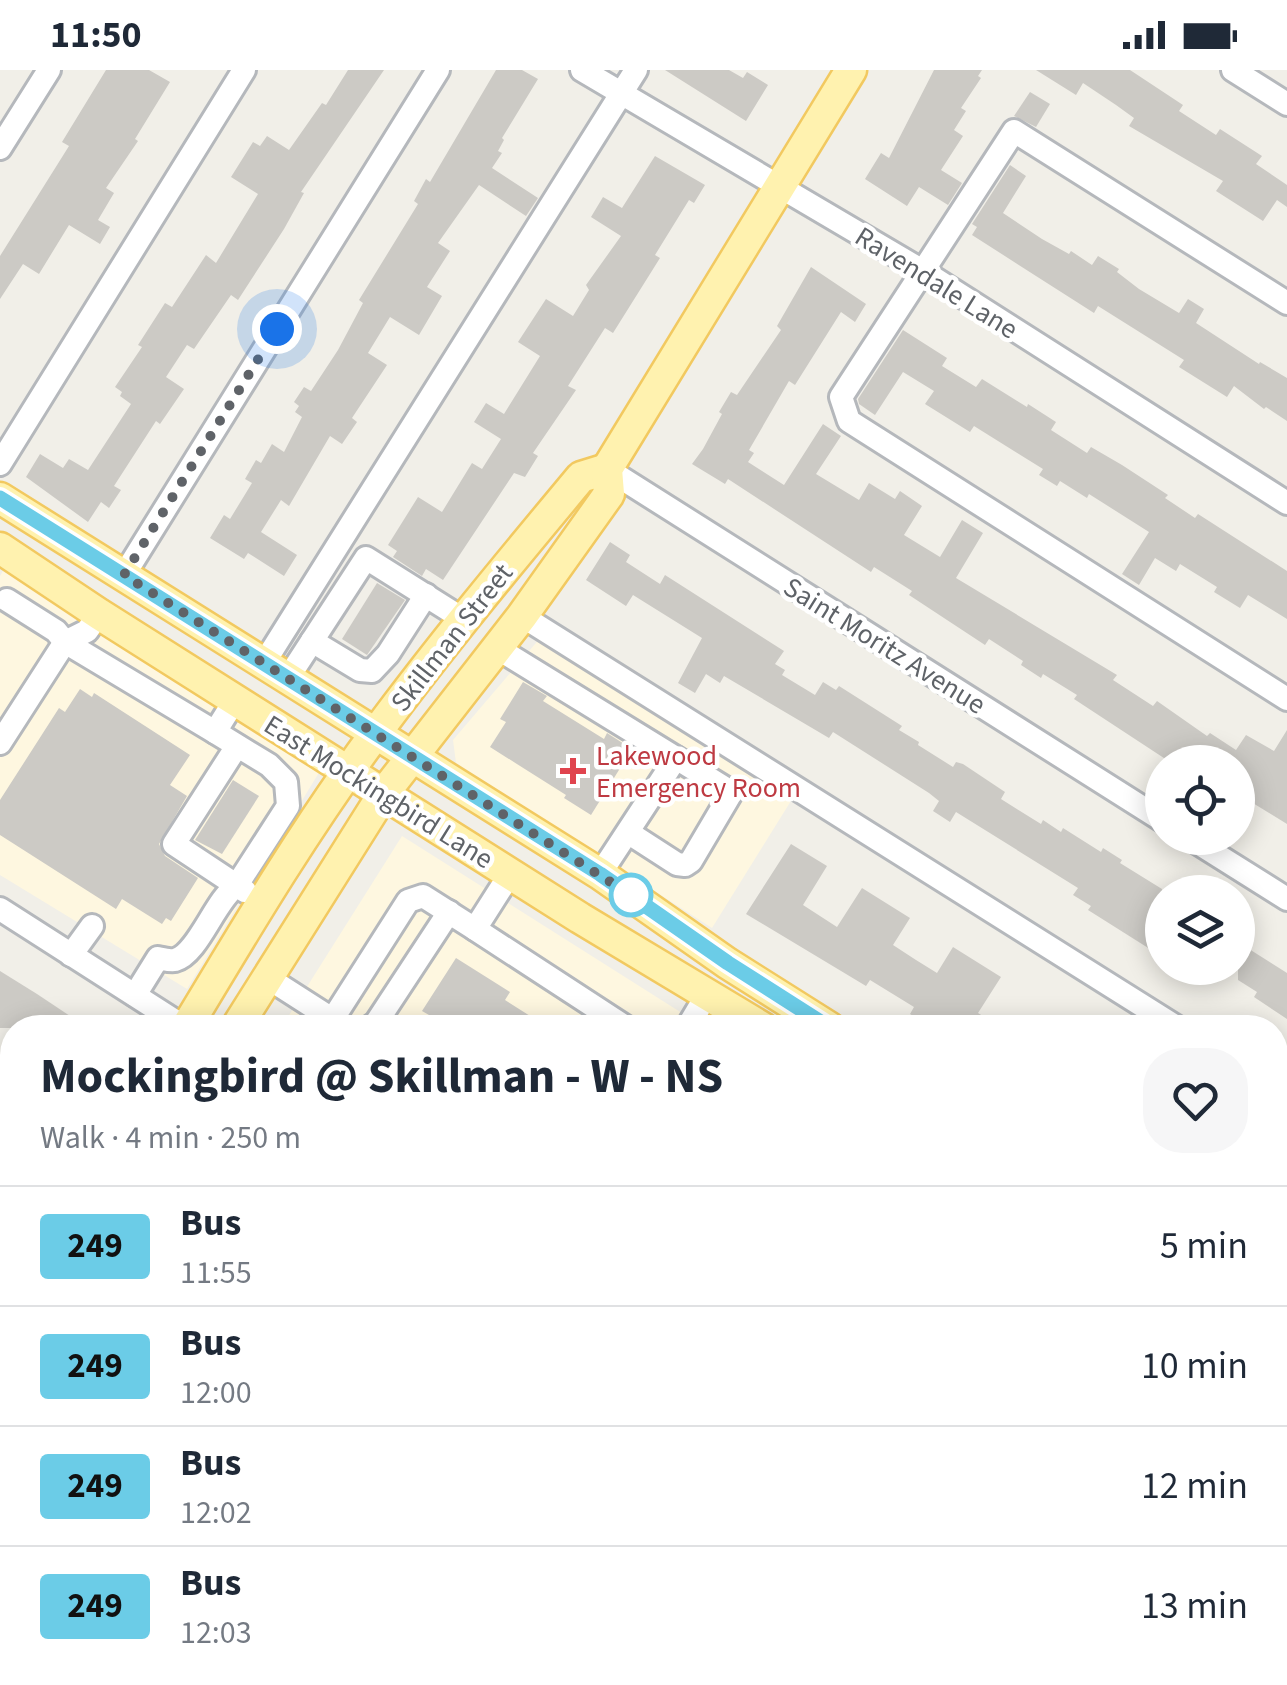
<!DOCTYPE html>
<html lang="en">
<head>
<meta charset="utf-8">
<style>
  :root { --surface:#fff; --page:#f6f6f7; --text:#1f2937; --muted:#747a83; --line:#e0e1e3 }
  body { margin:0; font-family:"Source Sans 3",sans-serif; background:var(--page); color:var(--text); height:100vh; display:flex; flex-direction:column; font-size:38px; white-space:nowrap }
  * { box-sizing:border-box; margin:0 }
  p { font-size:32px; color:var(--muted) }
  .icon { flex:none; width:55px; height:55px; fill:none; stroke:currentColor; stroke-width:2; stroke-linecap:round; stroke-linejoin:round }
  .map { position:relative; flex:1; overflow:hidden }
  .sheet { position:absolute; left:0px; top:945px; width:1288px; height:670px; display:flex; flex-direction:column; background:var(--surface); border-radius:40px 40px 0 0; box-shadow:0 5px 25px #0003 }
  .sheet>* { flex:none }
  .badge { padding:0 20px; border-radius:8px; font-size:35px; line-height:65px }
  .buttons { position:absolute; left:1145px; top:675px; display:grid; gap:20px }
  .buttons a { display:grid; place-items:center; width:110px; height:110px; border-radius:50%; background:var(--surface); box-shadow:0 5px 25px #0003; font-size:50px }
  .you { position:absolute; width:50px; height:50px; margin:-25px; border:8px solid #fff; border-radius:50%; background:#1a73e8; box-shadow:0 0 0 15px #1a73e833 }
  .map>.badge { position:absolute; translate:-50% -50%; box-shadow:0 0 0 5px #fff }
  .round { display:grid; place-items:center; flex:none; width:105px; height:105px; border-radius:40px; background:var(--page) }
  .head { display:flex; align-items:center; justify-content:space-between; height:170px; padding:0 40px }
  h1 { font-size:48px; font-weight:700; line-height:75px }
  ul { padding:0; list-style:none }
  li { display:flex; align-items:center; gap:30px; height:120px; padding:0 40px; border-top:2px solid var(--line) }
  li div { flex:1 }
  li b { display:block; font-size:38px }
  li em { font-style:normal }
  li .badge { min-width:110px; font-weight:700; text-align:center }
  .status { display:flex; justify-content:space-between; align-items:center; height:70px; padding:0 50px; background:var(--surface); direction:ltr }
  .status svg { height:28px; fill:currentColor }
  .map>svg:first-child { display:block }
</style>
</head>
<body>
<div class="status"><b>11:50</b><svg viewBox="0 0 49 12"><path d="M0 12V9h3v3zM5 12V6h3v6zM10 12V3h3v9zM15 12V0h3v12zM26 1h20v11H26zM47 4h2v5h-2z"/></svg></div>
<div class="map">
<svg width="1287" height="1615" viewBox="0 0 1287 1615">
  <rect width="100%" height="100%" fill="#f1efe8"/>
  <g fill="#fef7e0">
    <path d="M3 501 323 696 187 919 0 805V506Z"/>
    <path d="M541 567 794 726 712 858 456 693 453 670Z"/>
    <path d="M402 766 704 957 281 958Z"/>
  </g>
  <path fill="#c5e8c5" d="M1275 1302 1287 1309V1411L1275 1430Z"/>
  <g fill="#cccac5">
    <path d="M106 0H149L170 12 135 69 138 71 106 118 114 123 98 150 110 157 100 174 69 155 39 204 23 194 0 229V186L69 76 62 72Z"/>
    <path d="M348 0H384L301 122 304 123 284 159 238 230 231 225 194 279 187 275 166 307 184 319 160 354 156 351 114 416 121 420 109 438 101 432 88 452 26 407 40 384 63 398 69 389 88 400 131 334 120 326 122 322 115 317 142 277 138 275 165 233 172 237 206 185 216 193 258 124 231 107 253 72 260 76 267 66 289 80 322 33 326 35Z"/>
    <path d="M496 0H522L538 9 502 68 504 70 498 81 502 83 492 98 538 128 526 146 479 115 438 173 450 181 427 217 442 226 419 265 390 247 368 283 387 295 352 348 357 352 342 374 330 366 289 436 281 430 261 462 297 485 284 506 248 483 244 489 210 468 224 445 230 449 252 413 245 409 256 390 261 393 272 374 284 382 302 347 295 342 299 336 294 332 304 317 311 321 338 280 363 233 359 230 418 134 414 131 426 109 430 112Z"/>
    <path d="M665 0H729L743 8 747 2 768 15 746 51Z"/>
    <path d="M934 0H982L978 6 981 8 961 38 966 41 954 60 963 66 941 100 962 113 948 135 919 117 907 136 865 109 881 83 889 88Z"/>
    <path d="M1036 0H1130L1183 35 1179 41 1216 65 1220 59 1262 86 1256 94 1287 115V137L1277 130 1263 151 1216 121 1223 111 1129 56 1134 48 1116 35 1083 13 1076 25Z"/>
    <path d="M1030 22 1050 34 1036 57 1014 46Z"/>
    <path d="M655 86 705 115 694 133 689 130 655 185 660 188 613 263 605 258 568 316 576 320 533 383 538 386 525 407 514 403 443 510 426 499 422 506 393 487 397 481 388 475 418 427 442 442 472 393 482 399 501 369 474 352 486 333 504 344 540 286 518 272 546 229 573 246 589 220 586 215 621 166 591 147 603 127 622 138Z"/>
    <path d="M1010 95 1026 106 1003 143 1042 169 1069 184 1071 181 1092 195 1098 186 1119 199 1117 202 1139 219 1179 243 1188 229 1204 239 1196 253 1259 294 1260 292 1287 308V351L1266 337 1264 339 1234 316 1227 327 1179 297 1184 290 1098 236 1094 243 972 165 977 157 972 154Z"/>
    <path d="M811 197 866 234 855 252 841 242 795 315 789 311 749 380 754 383 748 392 784 415 823 354 841 366 816 404 859 430 869 413 895 429 900 421 922 436 904 465 940 487 962 450 983 463 956 508 1117 605 1113 610 1153 636 1157 631 1207 666 1210 663 1236 680 1246 665 1274 681 1287 660V754L1238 724V692H1170L1074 629 1077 625 1043 604 1041 608 1021 595 1023 591 989 569 985 575 909 525 912 521 874 497 871 502 728 409 725 414 692 394 703 379 722 344 719 342 731 322 737 325 781 260 777 256Z"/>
    <path d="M903 260 947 288 942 296 976 317 982 309 1027 337 1028 334 1056 352 1051 360 1087 383 1091 377 1122 395 1168 425 1165 428 1195 448 1198 444 1287 501V549L1248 525 1240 538 1214 522 1217 517 1180 494 1176 501 1155 488 1139 515 1122 504 1149 462 1089 424 1087 428 1060 411 1057 416 1039 405 1043 399 974 356 970 362 925 334 934 321 903 302 875 345 859 334 858 329Z"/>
    <path d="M610 472 630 485 626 492 660 514 665 505 784 581 775 594 785 600 782 605 815 625 823 612 836 620 839 616 902 656 899 660 919 672 918 675 953 697 956 692 963 694 1005 722 1001 729 1041 754 1043 750 1061 762 1063 758 1101 782 1103 778 1122 790 1120 793 1162 819V866L1153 881 1088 840 1091 836 1073 825 1078 818 956 742 950 752 933 741 939 731 929 723 833 662 829 668 724 606 720 613 706 604 695 623 678 613 702 568 633 525 626 536 586 510Z"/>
    <path d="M377 513 405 530 367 585 342 569Z"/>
    <path d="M523 612 547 626 543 631 604 669 607 663 632 679 591 745 564 728 566 725 490 677 506 652 500 649Z"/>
    <path d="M80 619 92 627 94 623 190 685 170 715 187 726 159 774 165 786 198 808 171 851 166 848 162 854 122 829 116 839 0 765V730L59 638 65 642Z"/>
    <path d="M233 710 259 726 222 784 195 770Z"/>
    <path d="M791 774 827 796 803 835 837 857 862 818 910 848 893 875 916 890 937 903 953 877 1001 907 978 943 1002 958H931L910 944 914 937 870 910 866 916 746 844Z"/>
    <path d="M1238 872 1287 903V949L1254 927 1257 922 1238 910Z"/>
    <path d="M456 888 510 922 505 930 549 958H421L429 945 422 941Z"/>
    <path d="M0 901 37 924 88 958H0Z"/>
  </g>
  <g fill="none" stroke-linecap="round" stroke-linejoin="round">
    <g stroke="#b5b8bc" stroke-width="28">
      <g id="minor">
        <path d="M582 0 921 200 1287 433"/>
        <path d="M1233 0 1287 34"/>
        <path d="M0 78 49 0"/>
        <path d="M1287 233 1014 61 841 327 849 351 1287 629"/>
        <path d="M0 394 244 0"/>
        <path d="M607 399 1162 750"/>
        <path d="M124 505 438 0"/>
        <path d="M7 530 56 561 65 572 215 662 235 630"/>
        <path d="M522 546 1178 958"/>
        <path d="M312 571 360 600 372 601 388 584 426 525"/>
        <path d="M497 578 676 688 600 804"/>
        <path d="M264 593 636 0"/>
        <path d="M288 608 366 488 463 549"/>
        <path d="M0 673 65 572 87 561 99 544"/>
        <path d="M237 676 174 774 245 821"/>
        <path d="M629 763 677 794 685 795 691 791 730 725 728 720 676 688"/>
        <path d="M1190 768 1287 829"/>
        <path d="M0 839 186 958"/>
        <path d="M475 859 627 958"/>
        <path d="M71 885 92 856"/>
        <path d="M268 908 346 958"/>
        <path d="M135 925 158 888C164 889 170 891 175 890 198 884 215 830 237 815L288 736 286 712 269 695 215 662"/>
        <path d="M327 958 408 831 423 826 475 859 510 804"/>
        <path d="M369 958 376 953 449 842"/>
        <path d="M687 958 708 923"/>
        <path d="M1275 1018 1287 1025"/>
        <path d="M0 1020 12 1028"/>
        <path d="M0 1201 12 1209"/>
        <path d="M0 1388 12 1395"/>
        <path d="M0 1567 12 1575"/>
        <path d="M54 1602 74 1615"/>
        <path d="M339 1602 359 1615"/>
        <path d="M637 1602 657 1615"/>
        <path d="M900 1602 915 1615"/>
        <path d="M1158 1602 1170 1615"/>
        <path d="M1044 1615 1052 1602"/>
      </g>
    </g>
    <g stroke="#f2c960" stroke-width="35">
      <g id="major">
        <path d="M0 428 600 804 727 893 830 958"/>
        <path d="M0 478 99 544 580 848 763 958"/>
        <path d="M186 958C246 858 306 757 376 663 441 575 511 491 581 407L607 399"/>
        <path d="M236 958 384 723 522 546 609 424 607 399 851 0"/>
        <path d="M1275 1239 1287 1247"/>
        <path d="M1275 1280 1287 1287"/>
        <path d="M0 1294 12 1274"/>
      </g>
    </g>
    <g stroke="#9cc7a9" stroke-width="4" stroke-dasharray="10 5" stroke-linecap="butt">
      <path d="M1275 1518V1523L1284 1531"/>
      <path d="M1233 1615 1241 1602"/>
    </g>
    <use href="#minor" stroke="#fff" stroke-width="22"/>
    <use href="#major" stroke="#fff2af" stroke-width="30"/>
  </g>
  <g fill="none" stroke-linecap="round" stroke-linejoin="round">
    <g stroke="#fff" stroke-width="22">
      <path id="line" d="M0 428 600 804 728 893 830 958"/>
    </g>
    <use href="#line" stroke="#6bcce7" stroke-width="15"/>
    <path stroke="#5f6368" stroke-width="10" stroke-dasharray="0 18" d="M277 259 124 505 631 825"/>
  </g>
  <path fill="#e0444e" stroke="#fff" stroke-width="4" d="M568 686h10v10h10v10h-10v10h-10v-10h-10v-10h10z"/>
  <circle fill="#fff" stroke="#6bcce7" stroke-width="5" cx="631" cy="825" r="20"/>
  <g text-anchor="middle" stroke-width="9" stroke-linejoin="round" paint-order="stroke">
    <g font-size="28" fill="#5f6368" stroke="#fff">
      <text transform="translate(937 212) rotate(32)" y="10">Ravendale Lane</text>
      <text transform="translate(451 567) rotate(-52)" y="10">Skillman Street</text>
      <text transform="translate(885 575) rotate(32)" y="10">Saint Moritz Avenue</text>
      <text transform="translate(379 721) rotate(32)" y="10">East Mockingbird Lane</text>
    </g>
    <g font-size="28" fill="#be3a42" stroke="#fff" text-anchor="start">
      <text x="596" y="695">Lakewood<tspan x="596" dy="32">Emergency Room</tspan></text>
    </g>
  </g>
</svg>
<div class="buttons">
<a><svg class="icon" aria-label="locate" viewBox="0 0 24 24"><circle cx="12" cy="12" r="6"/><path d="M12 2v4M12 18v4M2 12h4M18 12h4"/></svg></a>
<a><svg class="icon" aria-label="layers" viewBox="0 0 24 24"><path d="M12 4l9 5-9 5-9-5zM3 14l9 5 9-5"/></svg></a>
</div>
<div class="you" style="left:277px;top:259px"></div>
<section class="sheet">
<div class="head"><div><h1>Mockingbird @ Skillman - W - NS</h1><p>Walk · 4 min · 250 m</p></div><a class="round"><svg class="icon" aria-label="heart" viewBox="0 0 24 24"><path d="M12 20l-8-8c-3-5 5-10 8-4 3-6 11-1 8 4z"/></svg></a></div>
<ul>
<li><span class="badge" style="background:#6bcce7;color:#111">249</span><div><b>Bus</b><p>11:55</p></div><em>5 min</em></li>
<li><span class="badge" style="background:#6bcce7;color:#111">249</span><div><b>Bus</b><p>12:00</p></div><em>10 min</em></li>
<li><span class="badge" style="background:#6bcce7;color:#111">249</span><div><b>Bus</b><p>12:02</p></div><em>12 min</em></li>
<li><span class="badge" style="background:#6bcce7;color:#111">249</span><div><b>Bus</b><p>12:03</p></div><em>13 min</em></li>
</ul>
</section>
</div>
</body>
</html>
